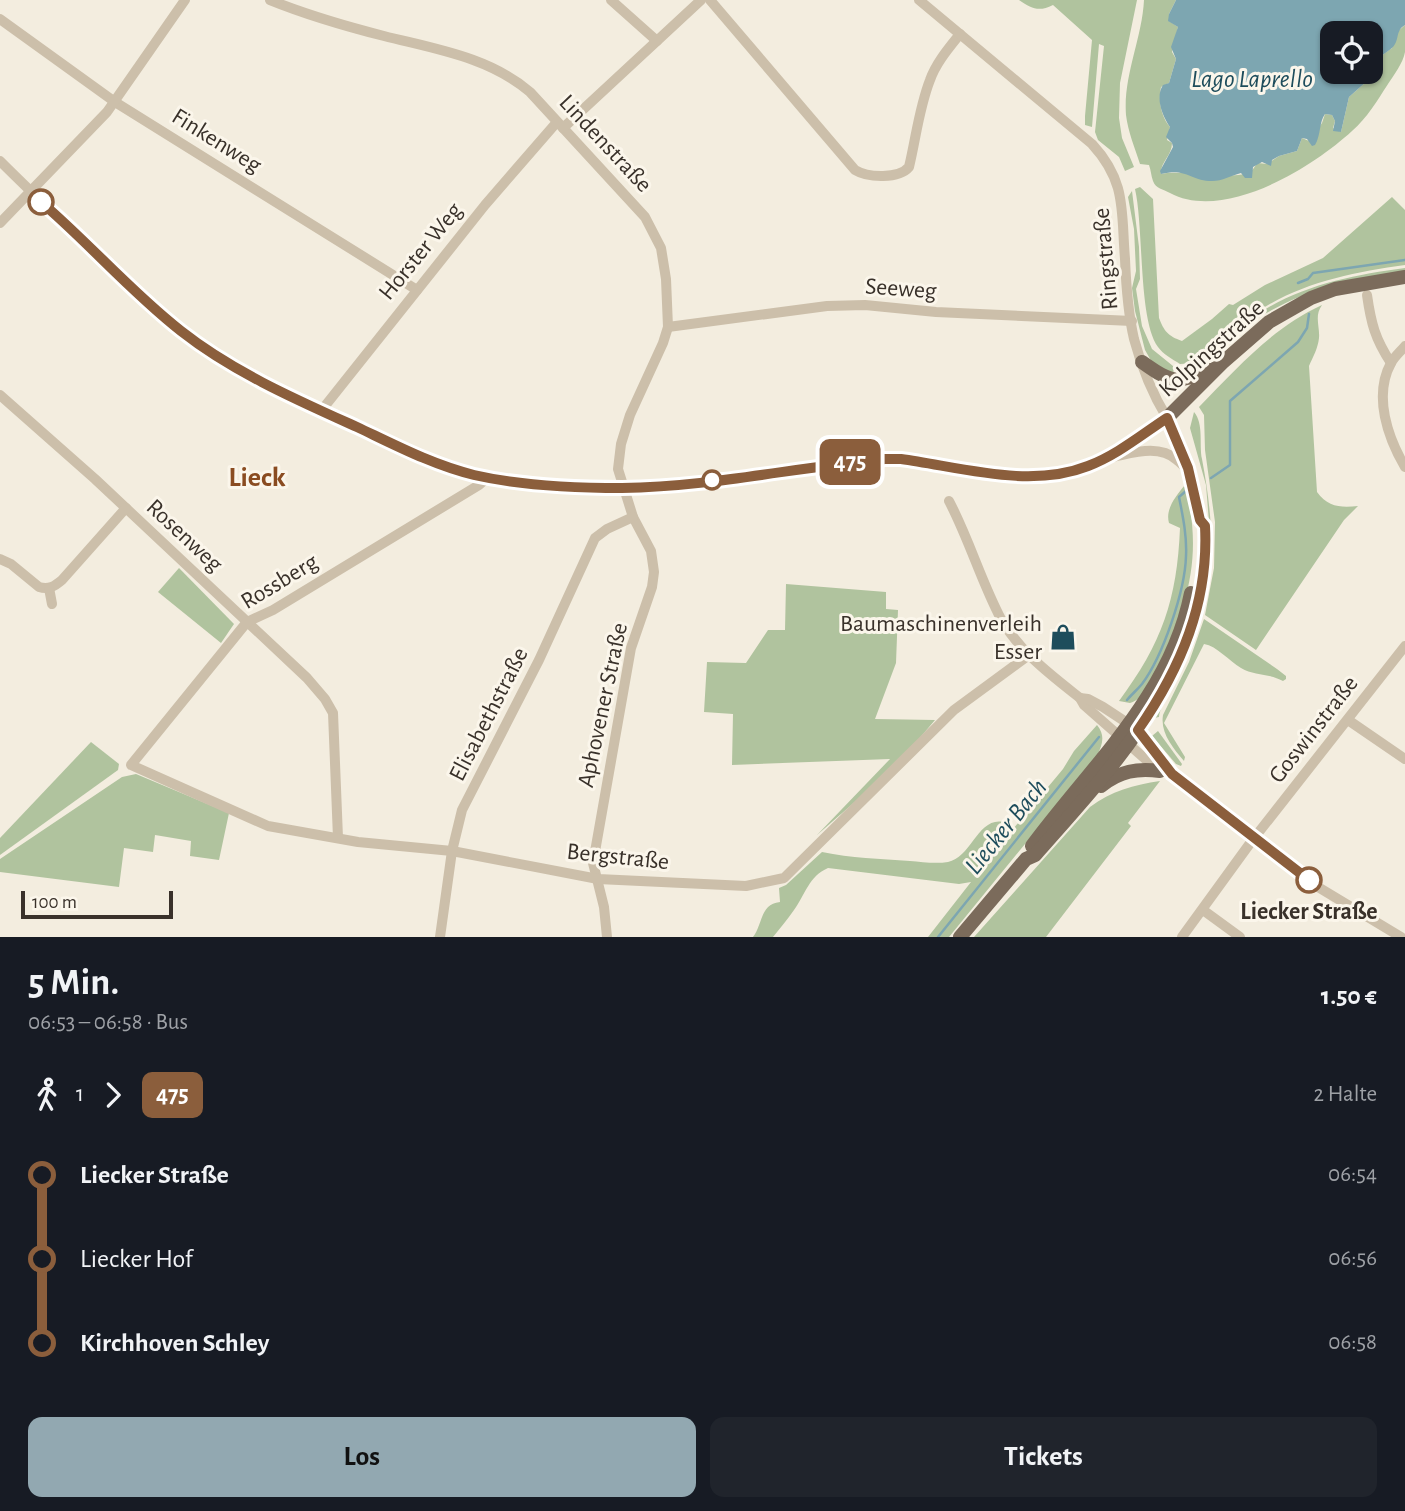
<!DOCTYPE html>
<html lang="de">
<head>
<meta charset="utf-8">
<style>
  :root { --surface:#171b24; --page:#20242c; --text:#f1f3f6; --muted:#9ea1a6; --accent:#92a8b1 }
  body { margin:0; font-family:"Alegreya Sans",sans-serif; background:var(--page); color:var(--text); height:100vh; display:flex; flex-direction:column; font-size:26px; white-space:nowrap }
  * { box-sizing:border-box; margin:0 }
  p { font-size:23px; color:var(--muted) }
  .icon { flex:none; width:38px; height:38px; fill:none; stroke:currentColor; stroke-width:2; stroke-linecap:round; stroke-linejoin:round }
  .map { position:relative; height:937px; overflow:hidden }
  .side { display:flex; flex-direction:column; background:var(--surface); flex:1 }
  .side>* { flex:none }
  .badge { padding:0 14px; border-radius:10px; font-size:24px; line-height:46px }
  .buttons { position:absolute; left:1320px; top:21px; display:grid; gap:14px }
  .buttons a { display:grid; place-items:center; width:63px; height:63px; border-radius:14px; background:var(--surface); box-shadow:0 2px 5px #0004; font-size:35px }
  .scale { position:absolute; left:21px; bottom:18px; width:152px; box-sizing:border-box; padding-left:7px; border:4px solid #39312a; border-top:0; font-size:19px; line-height:24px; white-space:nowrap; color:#39312a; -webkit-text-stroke:5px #fbf6eb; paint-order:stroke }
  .map>.badge { position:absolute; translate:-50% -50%; box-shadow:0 0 0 4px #fff }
  .legs { display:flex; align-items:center; gap:10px; height:77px; padding:0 28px; font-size:23px }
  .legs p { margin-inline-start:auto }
  .head { display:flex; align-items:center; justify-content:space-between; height:119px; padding:0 28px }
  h1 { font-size:38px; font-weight:600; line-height:52px }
  .primary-button { display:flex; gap:14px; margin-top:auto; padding:14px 28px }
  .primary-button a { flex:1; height:80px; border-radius:14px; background:var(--accent); color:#111; font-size:28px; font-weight:600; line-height:80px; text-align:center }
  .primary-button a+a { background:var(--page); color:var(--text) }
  ul { padding:0 28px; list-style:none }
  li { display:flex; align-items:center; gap:24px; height:84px; font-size:26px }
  li i { display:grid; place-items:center; width:10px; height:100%; margin:0 9px; background:currentColor }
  li i::after { content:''; width:18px; height:18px; margin:-9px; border:5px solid; border-radius:50%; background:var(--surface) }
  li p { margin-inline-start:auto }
  li:first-child i { background:linear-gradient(#0000 50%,currentColor 0) }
  li:last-child i { background:linear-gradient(currentColor 50%,#0000 0) }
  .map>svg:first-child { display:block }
</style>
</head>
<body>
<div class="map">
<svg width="1405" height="937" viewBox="0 0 1405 937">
  <rect width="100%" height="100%" fill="#f3eddf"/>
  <g fill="#b0c39e">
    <path d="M1019 0H1137L1120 83 1119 118 1122 138 1134 167 1125 171 1119 157 1098 140 1095 132 1104 46 1099 44 1092 127 1085 125V116L1092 40 1053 5C1039 12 1032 9 1019 0Z"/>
    <path d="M1144 0H1176L1169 14V21L1178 27 1172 52 1176 59 1169 83 1161 87C1158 100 1161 117 1170 127L1167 140 1172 143C1172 156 1160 162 1161 174 1181 169 1237 182 1251 171 1254 169 1255 165 1258 163L1267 164 1279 156 1297 151 1302 138 1309 141 1322 123 1325 114 1332 115 1335 121 1333 128 1341 132 1349 97 1375 74 1377 59 1392 48 1397 32 1405 25C1405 33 1405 43 1405 52 1403 63 1394 75 1388 84 1377 101 1367 118 1352 131 1312 168 1224 222 1170 193 1163 189 1156 189 1153 181 1151 176 1151 170 1149 165L1140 164C1135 148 1128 132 1126 115 1123 76 1142 39 1144 0Z"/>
    <path d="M1140 187 1153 199 1159 318C1164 331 1168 336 1182 341L1212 319 1229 304 1233 305 1265 285 1323 258 1392 197 1405 210V265C1347 273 1289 285 1242 323 1227 335 1200 364 1180 364 1172 359 1163 354 1158 347 1138 320 1144 228 1135 189Z"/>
    <path d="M1132 191 1139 247 1140 279 1136 289 1142 326 1152 349 1173 366 1174 376 1153 364 1145 350 1135 311 1132 288 1136 271 1134 229 1128 197Z"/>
    <path d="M1405 268V271C1346 279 1294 292 1245 327 1223 342 1205 364 1181 376 1191 364 1206 355 1219 345 1231 335 1243 324 1256 315 1301 285 1353 275 1405 268Z"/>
    <path d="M1322 305C1314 316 1320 326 1319 338 1318 348 1313 357 1309 366L1317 492C1328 507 1341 508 1358 506L1344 520 1256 650 1205 615 1214 568 1215 522 1205 450 1204 415 1199 407C1237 368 1272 328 1322 305Z"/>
    <path d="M1194 412C1204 424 1199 444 1202 459 1215 528 1217 583 1190 649 1183 665 1160 704 1159 717L1154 718 1210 534 1206 485 1190 428Z"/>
    <path d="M1185 485C1203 554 1189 604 1158 666 1151 680 1146 698 1130 703L1119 701C1162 643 1177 600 1180 528L1169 523C1165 509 1176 496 1185 485Z"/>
    <path d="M179 568 234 624 221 643 158 592Z"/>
    <path d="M786 584 886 592V609L898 610 896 663 875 719 935 720 896 766 817 835 890 759 732 765 733 714 704 712 707 662 746 663 768 630H785Z"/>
    <path d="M1204 619 1277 669 1286 676V679L1283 681C1269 673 1254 676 1241 668 1229 661 1217 646 1204 644L1164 723 1185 757 1184 761C1173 748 1160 733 1163 715L1189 662Z"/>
    <path d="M1097 725C1106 736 1102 745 1097 756L949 937H928L971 882 959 884 828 868C809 876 805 895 794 910 787 920 780 928 773 937H753C763 924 760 904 780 902L779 888 786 885 822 852C851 858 880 859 910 861 922 862 936 864 948 862 971 858 978 817 1003 822L1008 835 1063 769 1074 751Z"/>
    <path d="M1158 731 1182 764 1181 766 1176 764 1152 736Z"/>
    <path d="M91 742 119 764 118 770 0 855V838Z"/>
    <path d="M136 774 229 813 219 860 190 856 191 841 155 835 153 852 124 848 119 887 0 872V859L122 777Z"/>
    <path d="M1160 781 1128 823 1131 826 1046 937H974L1090 807C1111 791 1134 785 1160 781Z"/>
  </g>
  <path fill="#7da6b1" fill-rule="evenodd" d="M1176 0H1405V25C1395 31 1400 39 1393 47 1389 51 1382 55 1377 59L1375 74 1349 97 1341 132 1333 131 1335 121 1332 115 1325 114C1319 122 1321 135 1315 145L1312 146 1307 139 1302 138 1297 151 1279 156 1272 160 1271 166 1262 162 1253 167 1252 178H1245L1241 173C1229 176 1222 182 1209 181 1188 179 1186 168 1161 174L1160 171 1173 147 1172 143 1166 137 1170 127C1162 116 1155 97 1163 85L1169 83 1176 59 1171 47 1178 27 1168 21 1169 14ZM1332 33H1370V72H1332Z"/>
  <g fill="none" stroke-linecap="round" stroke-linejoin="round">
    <g stroke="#7da6b1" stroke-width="2.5">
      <path d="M1298 283 1308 279 1313 273 1405 260"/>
      <path d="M1211 478 1230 465V401L1298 342 1307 328 1309 314"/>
      <path d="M1127 700C1132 694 1137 690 1142 684 1163 656 1185 591 1186 556 1187 536 1183 517 1179 497L1186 491"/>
      <path d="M938 937 1099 737"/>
    </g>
    <g stroke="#ccbfaa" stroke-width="10">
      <path d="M270 0C307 15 345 26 384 36 435 49 489 57 530 92L645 217 661 248 666 279 668 327 663 343 630 415 621 444 618 469 633 517 651 551 654 572 652 587 631 648 593 863 604 907 607 937"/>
      <path d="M611 0 657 41"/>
      <path d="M710 0 855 170C868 178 899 179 909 167 916 138 919 108 930 80 936 63 948 49 960 34"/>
      <path d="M0 19 115 102 417 290"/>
      <path d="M563 128 701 0"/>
      <path d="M0 161C29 190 59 218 88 247 119 277 149 308 184 334 236 372 296 399 354 426 397 446 440 469 486 478 530 486 577 488 622 488 710 486 797 463 885 459 911 458 937 466 962 469 1011 476 1063 483 1108 457 1128 446 1147 431 1167 418 1153 395 1141 365 1134 339 1128 313 1126 284 1125 259 1121 211 1127 182 1092 144L919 0"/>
      <path d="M0 223 107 112 185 0"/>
      <path d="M1367 295C1371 323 1375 339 1391 363"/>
      <path d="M668 327 827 306 865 305 936 312 1132 321"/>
      <path d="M1405 346C1401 351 1394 357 1391 363 1373 396 1388 438 1405 467"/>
      <path d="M0 395 95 479 307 678 325 699 333 713 338 838"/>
      <path d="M321 411 485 205 557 122"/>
      <path d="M1113 457C1133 453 1159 444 1177 460 1180 462 1182 465 1185 467"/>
      <path d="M487 478 479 485 273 610 247 622 131 765 268 826 358 842 452 851 598 879 746 886 784 878 954 710 1029 655"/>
      <path d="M949 501C969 539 981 581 1001 619 1020 652 1051 675 1080 698L1084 705 1159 771"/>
      <path d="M0 559 11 564 39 587C49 590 55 586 62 580L126 508"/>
      <path d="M49 588 52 604"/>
      <path d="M1080 698 1088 699 1103 707 1138 730 1172 774 1313 884 1401 937"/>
      <path d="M1348 720 1405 759"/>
      <path d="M1203 910 1240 937"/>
      <path d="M440 937 452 851 462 810 539 660 595 538 607 529 633 517"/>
      <path d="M1182 937 1251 842 1405 646"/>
    </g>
    <g stroke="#7b6b5b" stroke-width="14">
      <path d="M1142 362C1173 384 1176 384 1212 369"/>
      <path d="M1101 786C1120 771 1137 768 1160 771"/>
      <path d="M1032 846C1091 766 1171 695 1191 593"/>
      <path d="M960 937 1026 859 1035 855C1118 762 1213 660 1205 526L1200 520 1188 468 1167 418 1222 363 1269 322 1311 298 1335 289 1405 277"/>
    </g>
  </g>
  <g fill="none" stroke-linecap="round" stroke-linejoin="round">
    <g stroke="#fff" stroke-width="16">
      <path id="line-1" d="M41 202C89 243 131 292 181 331 233 372 297 400 357 427 395 445 433 465 474 475 522 486 573 488 622 488 710 487 797 467 885 459H901C960 467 1030 489 1088 466 1117 455 1141 435 1167 418L1188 468 1200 520 1205 526C1209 602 1181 668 1138 730L1172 774 1309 880"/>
    </g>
    <use href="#line-1" stroke="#8b5e3c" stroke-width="10"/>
  </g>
  <defs>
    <g id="shop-bare" transform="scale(2.1)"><path d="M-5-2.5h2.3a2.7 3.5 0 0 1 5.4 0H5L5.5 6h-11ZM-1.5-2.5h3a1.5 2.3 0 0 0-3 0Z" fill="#1e4d5c" stroke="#fbf6eb" stroke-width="2.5" paint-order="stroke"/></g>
  </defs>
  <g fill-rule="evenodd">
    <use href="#shop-bare" x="1063" y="637"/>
  </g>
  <g fill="#fff" stroke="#8b5e3c" stroke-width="3.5">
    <circle cx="41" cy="202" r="12"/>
    <circle cx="712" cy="480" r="9"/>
    <circle cx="1309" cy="880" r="12"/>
  </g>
  <g text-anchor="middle" stroke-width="6" stroke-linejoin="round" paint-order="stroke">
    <g font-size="24" fill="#39312a" stroke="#fbf6eb">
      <text transform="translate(217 140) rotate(32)" y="8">Finkenweg</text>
      <text transform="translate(606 143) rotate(47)" y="8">Lindenstraße</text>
      <text transform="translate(420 251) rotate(-51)" y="8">Horster Weg</text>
      <text transform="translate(1105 259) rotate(-95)" y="8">Ringstraße</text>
      <text transform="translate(901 288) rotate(4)" y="8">Seeweg</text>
      <text transform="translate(1211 348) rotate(-42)" y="8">Kolpingstraße</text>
      <text transform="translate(185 535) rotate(43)" y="8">Rosenweg</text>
      <text transform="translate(279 581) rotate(-31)" y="8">Rossberg</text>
      <text transform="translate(602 705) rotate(-78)" y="8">Aphovener Straße</text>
      <text transform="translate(488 714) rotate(-63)" y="8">Elisabethstraße</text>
      <text transform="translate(1313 729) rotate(-52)" y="8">Goswinstraße</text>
      <text transform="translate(618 856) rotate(6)" y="8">Bergstraße</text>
    </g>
    <g font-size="24" fill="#39312a" stroke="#fbf6eb" text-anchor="end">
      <text x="1042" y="631">Baumaschinenverleih<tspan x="1042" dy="28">Esser</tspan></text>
    </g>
    <g font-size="24" font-weight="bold" fill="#39312a" stroke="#fbf6eb">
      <text x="1309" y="919">Liecker Straße</text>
    </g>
    <g font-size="26" font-style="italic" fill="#1e4d5c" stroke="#fbf6eb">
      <text x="1252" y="87">Lago Laprello</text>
      <text transform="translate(1005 826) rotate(-51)" y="9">Liecker Bach</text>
    </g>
    <g font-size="28" font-weight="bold" fill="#8a4c21" stroke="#fbf6eb">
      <text x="257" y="486">Lieck</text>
    </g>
  </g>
</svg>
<div class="buttons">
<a><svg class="icon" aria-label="locate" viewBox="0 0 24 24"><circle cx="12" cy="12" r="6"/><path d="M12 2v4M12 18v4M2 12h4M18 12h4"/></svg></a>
</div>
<div class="scale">100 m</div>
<b class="badge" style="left:850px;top:462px;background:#8b5e3c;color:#fff">475</b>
</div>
<section class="side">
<div class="head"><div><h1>5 Min.</h1><p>06:53 – 06:58 · Bus</p></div><b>1.50 €</b></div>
<div class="legs"><svg class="icon" aria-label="walk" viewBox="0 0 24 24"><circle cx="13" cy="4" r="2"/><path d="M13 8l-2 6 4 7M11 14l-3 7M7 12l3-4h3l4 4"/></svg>1<svg class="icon" aria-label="forward" viewBox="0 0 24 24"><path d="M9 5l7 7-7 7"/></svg><b class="badge" style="background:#8b5e3c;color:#fff">475</b><p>2 Halte</p></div>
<ul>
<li><i style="color:#8b5e3c"></i><b>Liecker Straße</b><p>06:54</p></li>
<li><i style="color:#8b5e3c"></i><span>Liecker Hof</span><p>06:56</p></li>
<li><i style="color:#8b5e3c"></i><b>Kirchhoven Schley</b><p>06:58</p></li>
</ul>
<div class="primary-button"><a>Los</a><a>Tickets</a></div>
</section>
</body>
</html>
